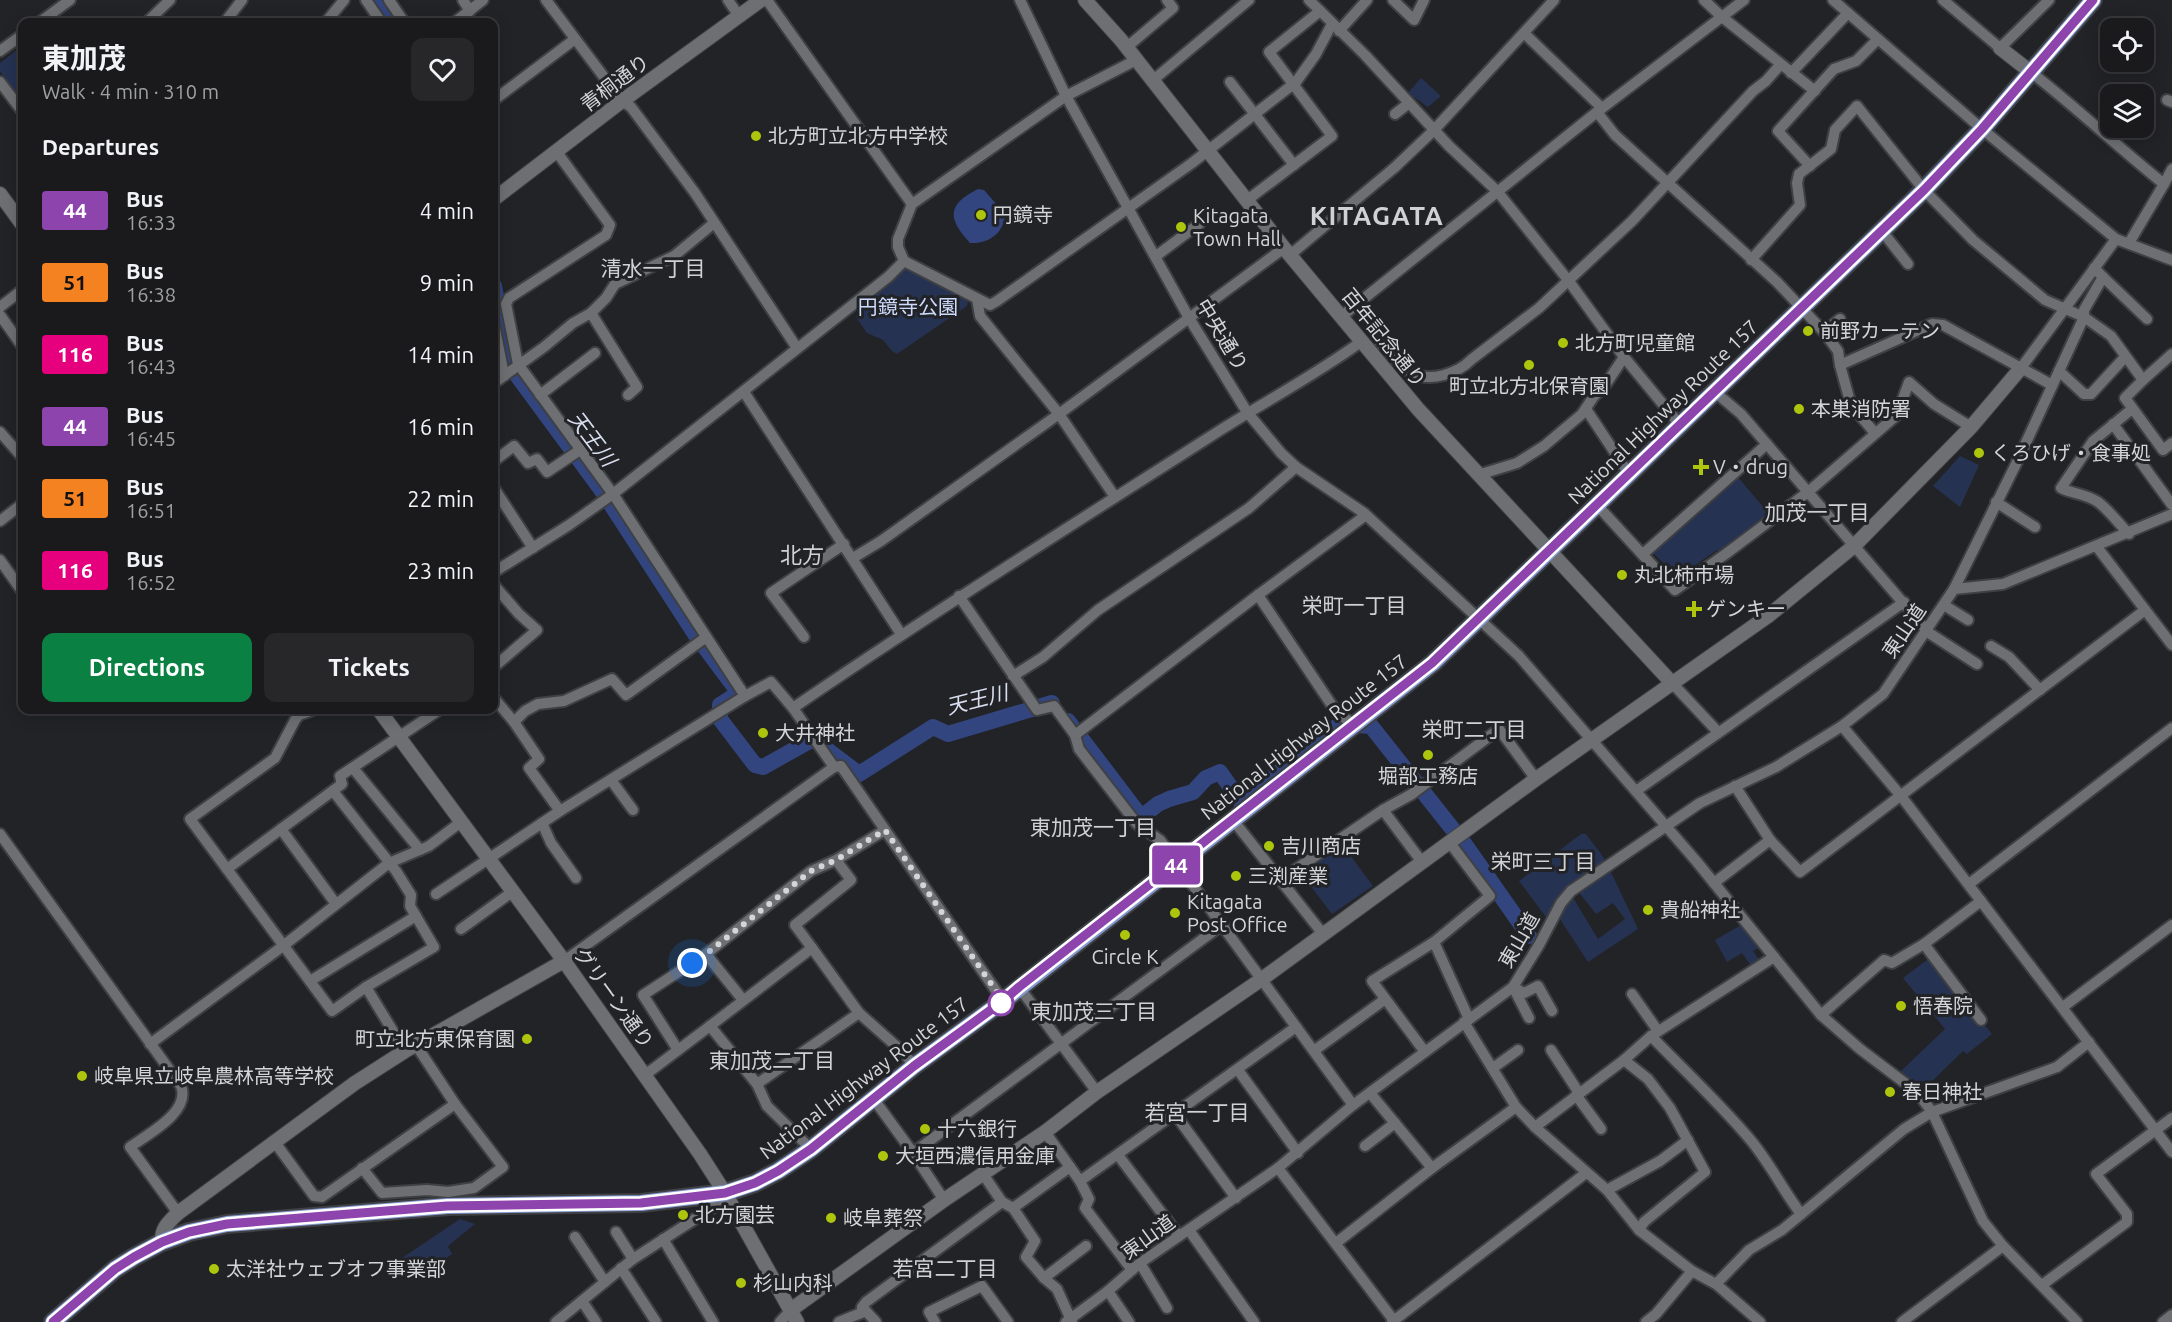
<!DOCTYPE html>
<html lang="en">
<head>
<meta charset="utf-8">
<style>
  :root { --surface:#1a1a1c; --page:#272729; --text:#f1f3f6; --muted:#9fa1a3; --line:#38383b; --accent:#0b8043 }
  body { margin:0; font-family:Ubuntu,"Noto Sans JP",sans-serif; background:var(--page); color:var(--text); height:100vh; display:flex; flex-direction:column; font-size:22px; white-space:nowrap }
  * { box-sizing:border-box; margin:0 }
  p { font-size:20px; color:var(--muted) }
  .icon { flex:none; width:33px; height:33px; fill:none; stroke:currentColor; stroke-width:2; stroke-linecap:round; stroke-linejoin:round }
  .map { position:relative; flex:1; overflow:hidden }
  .drawer { position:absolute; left:18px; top:18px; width:480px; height:696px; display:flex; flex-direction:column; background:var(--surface); border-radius:12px; box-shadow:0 3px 15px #0003,0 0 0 2px var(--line) }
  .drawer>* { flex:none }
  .badge { padding:0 12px; border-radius:4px; font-size:21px; line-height:39px }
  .controls { position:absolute; left:2100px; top:18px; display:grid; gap:12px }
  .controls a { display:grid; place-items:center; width:54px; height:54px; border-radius:12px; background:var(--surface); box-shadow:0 3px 15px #0003,0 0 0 2px var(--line); font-size:30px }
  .you { position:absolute; width:30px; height:30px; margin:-15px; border:4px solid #fff; border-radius:50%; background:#1a73e8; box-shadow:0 0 0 9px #1a73e833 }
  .map>.badge { position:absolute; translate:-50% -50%; box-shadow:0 0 0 3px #fff }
  h2 { padding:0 24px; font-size:22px; line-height:54px }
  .round { display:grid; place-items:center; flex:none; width:63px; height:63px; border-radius:12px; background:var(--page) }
  .overview { display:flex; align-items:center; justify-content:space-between; height:102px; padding:0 24px }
  h1 { font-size:28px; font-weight:700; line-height:45px }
  .primary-button { display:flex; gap:12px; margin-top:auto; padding:12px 24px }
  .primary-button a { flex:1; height:69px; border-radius:12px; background:var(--accent); color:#fff; font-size:24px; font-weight:700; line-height:69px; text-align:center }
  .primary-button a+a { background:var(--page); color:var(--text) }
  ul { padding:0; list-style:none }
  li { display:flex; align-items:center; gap:18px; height:72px; padding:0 24px }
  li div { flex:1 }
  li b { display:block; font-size:22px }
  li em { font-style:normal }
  li .badge { min-width:66px; font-weight:700; text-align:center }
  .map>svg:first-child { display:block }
</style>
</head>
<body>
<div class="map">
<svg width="2172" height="1322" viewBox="0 0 2172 1322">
  <rect width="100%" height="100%" fill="#222326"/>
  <g fill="#263252">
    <path d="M22 46V103L0 71V63Z"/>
    <path d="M1421 78 1441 96 1428 107 1408 93Z"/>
    <path d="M909 268 960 293 968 302 967 306 897 354 892 351 883 340 867 333 856 317 859 313 855 308 901 271Z"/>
    <path d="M1960 456 1979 465 1960 507 1933 486Z"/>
    <path d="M1737 476 1770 515 1720 553 1717 550 1678 577 1651 551Z"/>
    <path d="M1581 834H1586L1604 858V862L1564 891 1546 917 1519 881Z"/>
    <path d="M1341 843 1373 886 1332 914 1299 871Z"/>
    <path d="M1610 870 1638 929 1588 962 1558 916 1572 896 1598 939 1625 919 1613 903 1596 914 1577 890Z"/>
    <path d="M1743 924 1760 947 1753 951 1761 962 1752 967 1742 953 1727 962 1715 940Z"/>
    <path d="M1931 957 1992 1034 1967 1054 1963 1051 1922 1091 1900 1072 1945 1029 1903 978Z"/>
    <path d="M460 1219 475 1224 448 1246 452 1254 413 1281 396 1262Z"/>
  </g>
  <path fill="#33457e" d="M978 189 984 190 1005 214C1004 233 989 244 970 243 948 219 946 205 978 189Z"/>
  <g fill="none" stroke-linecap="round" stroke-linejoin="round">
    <g stroke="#33457e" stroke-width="16">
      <path d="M376 0 391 22"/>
      <path d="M494 286 508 363 603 492 695 634 739 693 720 705V719L755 765 763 767 813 739 859 774 933 727 948 734 1052 703"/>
      <path d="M1068 721 1138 813 1144 815 1158 804 1169 799 1193 792 1206 778 1220 772 1241 802 1340 724 1371 726 1466 846 1529 936"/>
    </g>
    <g stroke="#3f4043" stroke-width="14">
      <g id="minor">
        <path d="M366 0 381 22"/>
        <path d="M389 0 404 22"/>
        <path d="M463 0 470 11"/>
        <path d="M546 0 622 101 631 107 695 193 797 348"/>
        <path d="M728 0 739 16"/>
        <path d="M767 0 912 204"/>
        <path d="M1020 0 1066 96 1189 318 1247 412 1281 453 1296 467 1364 513 1519 656 1697 862 1821 1015 1860 1049 1918 1093 1932 1112 1983 1221 2003 1246 2077 1322"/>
        <path d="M1309 0 1365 55 1449 146 1497 191 1568 280 1624 357 1680 425"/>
        <path d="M1393 0 1414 20 1424 0"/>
        <path d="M1704 0 1722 17 1815 91"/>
        <path d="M1833 0 1982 129 2116 239 2172 260"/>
        <path d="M1943 0 2000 48 2049 0"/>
        <path d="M40 22 70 0"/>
        <path d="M147 22 170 0"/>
        <path d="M225 22 242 0"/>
        <path d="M326 22 344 0"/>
        <path d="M455 22 483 0"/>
        <path d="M1339 31 1367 0"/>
        <path d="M1525 34 1602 108"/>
        <path d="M1127 47 1173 8 1167 0"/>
        <path d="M0 51 22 35"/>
        <path d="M1791 73 1848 13"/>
        <path d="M2032 73C2077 108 2119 148 2164 184L2129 243"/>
        <path d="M1152 81 1249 0"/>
        <path d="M0 82 22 111"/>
        <path d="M1230 82 1294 165"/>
        <path d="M494 100 575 39"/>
        <path d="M2167 100 2172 102"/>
        <path d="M1597 112 1615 135 1777 282 1824 332 1838 351 1840 365 1851 405 1875 433"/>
        <path d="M1395 114 1409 103"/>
        <path d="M556 151 610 225 606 235 509 298 506 304 518 364 613 494 745 696"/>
        <path d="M1810 166 1778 131 1834 69 1856 61 1878 39"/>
        <path d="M2164 184 2172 169"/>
        <path d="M1246 201 1332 136 1269 52 1320 11"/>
        <path d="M1882 231 1908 264"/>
        <path d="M1290 255 1394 168 1434 130 1554 0"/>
        <path d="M1156 256 1199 224"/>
        <path d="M1751 260 1800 205 1797 183 1799 174 1831 149 1835 130 1857 106 1924 190 1973 240 2045 300 2084 317 2111 336 2143 380 2125 398 2163 450 2172 443"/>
        <path d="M904 261 990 305 997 301 1192 163 1296 82 1316 54 1332 24"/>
        <path d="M2103 277 2147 319"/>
        <path d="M977 299 980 316 1059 414 1115 497"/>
        <path d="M0 307 22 290"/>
        <path d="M591 313 637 387 628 395"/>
        <path d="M0 315 22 346"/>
        <path d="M1342 316 1597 112 1744 0"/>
        <path d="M494 324 504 375"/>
        <path d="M1824 332 1840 319"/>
        <path d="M1379 341C1400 363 1410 384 1444 375 1456 371 1463 368 1472 359L1539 308 1632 221 1753 91 1766 81 1780 65"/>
        <path d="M1840 365 1932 324 1943 325 2052 385"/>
        <path d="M2021 368 2116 239"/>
        <path d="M2059 371 2084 394H2091L2125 357"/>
        <path d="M2143 380 2172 354"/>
        <path d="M494 383 544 347 573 323 591 313 606 298 615 284 674 256 714 223"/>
        <path d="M744 392 901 634"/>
        <path d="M1715 392 1741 414 1929 633 1977 664"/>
        <path d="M540 395 595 353"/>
        <path d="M1586 409 1629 474"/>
        <path d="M2113 424 2172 505"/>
        <path d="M0 432 22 457"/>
        <path d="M494 461 514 446 528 463 537 459 547 472 580 450"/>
        <path d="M1478 475 1517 463 1544 446 1582 414 1594 396 1604 387 1624 357"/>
        <path d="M494 488 533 548"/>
        <path d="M1996 502 2035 527"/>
        <path d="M1597 505 1675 590 1727 553 1808 492 1897 415 1909 382 1934 404 1971 427"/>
        <path d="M0 521 22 504"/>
        <path d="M2129 534C2119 524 2109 510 2098 502 2086 494 2073 494 2061 488L2093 441 2132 409"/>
        <path d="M2097 547 2172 645"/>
        <path d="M1643 554 1767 444"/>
        <path d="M853 558 881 541 1059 414 1284 248"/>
        <path d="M0 560 22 591"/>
        <path d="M494 572 569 525 613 494 888 277 904 261 898 247V239L912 204 1066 96 1136 60"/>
        <path d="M494 585 519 614 537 630 494 667"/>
        <path d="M1954 589 2003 584 2172 514"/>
        <path d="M1258 595 1337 713 1355 725"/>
        <path d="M959 596 1037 710 1054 706 1075 735 1079 749 1137 824 1160 840 1353 1105"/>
        <path d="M1944 605 1968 620"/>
        <path d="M804 637 771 593 844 544"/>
        <path d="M1991 646 2009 657 2040 690"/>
        <path d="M1013 676 1043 657 1098 610 1249 508 1296 467"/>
        <path d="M1672 683 1718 732"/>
        <path d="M494 698 514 722 539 759 529 768 560 811"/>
        <path d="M313 710 299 715 295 720 275 758 190 819 332 1011 366 987 405 1051"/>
        <path d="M514 722 525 711 538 704 564 701 612 679 626 695 705 638"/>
        <path d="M1842 726 1901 796 2172 1152"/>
        <path d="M1075 735 1258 595 1366 515"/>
        <path d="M834 767 841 766 1003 1001"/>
        <path d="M353 768 420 850"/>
        <path d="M611 780 633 810"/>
        <path d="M1735 786 1770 840 1800 872 2145 610"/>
        <path d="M333 791 396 871 411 895 410 906 434 947 366 987"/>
        <path d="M1636 791 1904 602"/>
        <path d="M1383 810 1422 862"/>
        <path d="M1233 820 1323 934"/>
        <path d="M542 823 551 843 576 878"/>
        <path d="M281 829 336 904"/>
        <path d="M0 834 181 1086C191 1112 148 1134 130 1147L178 1213"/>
        <path d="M227 869 342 784 340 776 439 710"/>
        <path d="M1280 880 1383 810 1412 794 1499 729 1536 779"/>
        <path d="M1714 883 1770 840"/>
        <path d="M1969 884 2172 728"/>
        <path d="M436 894 560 811 745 696 771 682 793 708C929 615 1069 527 1208 438 1258 405 1313 377 1362 341"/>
        <path d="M461 929 512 892"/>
        <path d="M1434 942 1469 1019"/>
        <path d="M1924 944 1981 1020"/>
        <path d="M812 948 795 925 851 880 836 860"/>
        <path d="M706 954 743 1000"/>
        <path d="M564 961 834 767 793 708"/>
        <path d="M310 981 416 916"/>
        <path d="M1019 987 1097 1092"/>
        <path d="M1632 994 1658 1031"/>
        <path d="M2063 1007 2172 925"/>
        <path d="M1821 1015 1884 960 1892 963 1924 944 1981 901"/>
        <path d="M1529 1018 1513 987 1524 993 1538 986 1552 1011"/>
        <path d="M1464 1022 1516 1107 1535 1127 1607 1190 1639 1230 1692 1271 1716 1284 1760 1322"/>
        <path d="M1651 1036C1683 1069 1718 1102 1748 1137 1769 1161 1782 1189 1801 1214"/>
        <path d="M150 1044 283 946 389 863 429 846 461 822"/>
        <path d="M678 1050 643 995 706 954 811 871 836 860 885 830"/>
        <path d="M1315 1050 1384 1000"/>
        <path d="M1551 1050 1579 1093"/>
        <path d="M1425 1052 1372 981 1434 942 1490 896 1450 843"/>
        <path d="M1624 1060 1648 1079 1670 1108 1705 1172 1644 1222 1639 1230"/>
        <path d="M1493 1068 1518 1050"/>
        <path d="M1238 1070 1298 1153"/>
        <path d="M645 1075 710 1026"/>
        <path d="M757 1084 859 1013"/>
        <path d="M1370 1093 1432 1168"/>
        <path d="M1576 1095 1601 1129"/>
        <path d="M873 1098 913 1153 1223 924"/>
        <path d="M1175 1114 1236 1198"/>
        <path d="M1535 1127 1624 1060 1651 1036 1774 957"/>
        <path d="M1045 1132 1080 1181 1296 1027"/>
        <path d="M274 1141 314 1196 322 1197 455 1104"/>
        <path d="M1365 1146 1395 1123"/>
        <path d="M811 1149 767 1106 757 1084 710 1026 812 948 859 1013 904 1053 914 1066"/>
        <path d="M913 1153 944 1200"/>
        <path d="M1118 1155 1179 1236"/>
        <path d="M1070 1167 1013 1208 1035 1241 1026 1257 1044 1278 1057 1289 1072 1322"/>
        <path d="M362 1168 382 1193 427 1190 448 1192 474 1188 503 1167 455 1104 416 1045"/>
        <path d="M1278 1168 1395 1322"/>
        <path d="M983 1174 1002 1202"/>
        <path d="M1080 1181 1089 1199 1085 1208 1132 1270"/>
        <path d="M1607 1190 1660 1161 1688 1140"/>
        <path d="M1189 1230 1254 1322"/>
        <path d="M616 1232 633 1259"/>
        <path d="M575 1237 605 1282"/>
        <path d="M663 1239 713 1322"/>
        <path d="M1336 1243 1432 1168 1516 1107"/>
        <path d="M1140 1263 1167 1308"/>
        <path d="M621 1268 656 1322"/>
        <path d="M1044 1278 1086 1246"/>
        <path d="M1716 1284 1749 1250 1782 1230 1904 1129 1932 1112 2057 1067 2089 1042"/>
        <path d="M2042 1285 2127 1222V1214L2096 1174 2172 1118"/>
        <path d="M1108 1291 1129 1322"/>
        <path d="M582 1301 596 1322"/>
        <path d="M556 1322 633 1259 715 1206 725 1193"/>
        <path d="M780 1322 792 1309"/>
        <path d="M839 1322 866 1311"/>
        <path d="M876 1322 862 1307 866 1302 1002 1202 1013 1208"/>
        <path d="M935 1322 929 1312 982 1286 1008 1322"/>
        <path d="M1066 1322 1108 1291 1140 1263 1278 1168 1353 1105 1513 987 1539 945 1561 903 1571 891 1700 803 1776 767 1842 726 1883 694 1954 589 2017 462 2084 317V310L2103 277 2094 268"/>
        <path d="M1392 1322 1586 1173"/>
        <path d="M1646 1322 1656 1314 1692 1271"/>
        <path d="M1902 1322 2003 1246"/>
        <path d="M2163 1322 2172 1315"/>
      </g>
    </g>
    <g stroke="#3f4043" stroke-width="16">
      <g id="tertiary">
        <path d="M1085 0 1121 40 1284 248 1418 409 1672 683"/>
        <path d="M2000 48 2032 73"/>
        <path d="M0 194 22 224"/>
        <path d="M494 199 622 101 761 0"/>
        <path d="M379 710 564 961 700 1154 725 1193 797 1322"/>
        <path d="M162 1242C161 1228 169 1222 178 1213L355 1083 405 1051 564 961"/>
        <path d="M792 1309 944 1200 1045 1132 1097 1092 1262 979 1536 779 1768 616 1854 546 1971 427 2021 368"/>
      </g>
    </g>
    <g stroke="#3f4043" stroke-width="20">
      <path id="trunk" d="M53 1322 115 1269 134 1257 162 1242 189 1232 227 1224 448 1206 641 1203 725 1193 755 1183 778 1171 811 1149 914 1066 1003 1001 1433 663 1924 190 1982 129 2093 0"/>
    </g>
    <use href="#minor" stroke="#6e6f72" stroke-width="10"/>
    <use href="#tertiary" stroke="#6e6f72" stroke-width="14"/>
    <use href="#trunk" stroke="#8498cf" stroke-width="16"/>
  </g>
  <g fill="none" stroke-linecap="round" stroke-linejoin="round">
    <g stroke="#fff" stroke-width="14">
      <path id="line" d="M53 1322 115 1269 134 1257 162 1242 189 1232 227 1224 447 1206 641 1203 725 1193 755 1183 778 1171 811 1149 914 1066 1003 1001 1019 987 1432 663 1924 190 1982 129 2093 0"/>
    </g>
    <use href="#line" stroke="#8e44ad" stroke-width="9"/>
    <path stroke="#d4d5d7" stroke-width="6" stroke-dasharray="0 10.8" d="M692 963 706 954 811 871 836 860 885 830 1003 1001 1001 1003"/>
  </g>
  <g fill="#adc60d" stroke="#222326" stroke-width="2">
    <circle cx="756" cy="136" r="6"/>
    <circle cx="981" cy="215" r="6"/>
    <circle cx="1181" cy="227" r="6"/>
    <circle cx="1808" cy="331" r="6"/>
    <circle cx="1563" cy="343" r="6"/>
    <circle cx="1529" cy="365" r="6"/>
    <circle cx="1799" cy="409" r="6"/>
    <circle cx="1979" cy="453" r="6"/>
    <path d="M1698 458h6v6h6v6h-6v6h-6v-6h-6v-6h6z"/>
    <circle cx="1622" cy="575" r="6"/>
    <path d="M1691 600h6v6h6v6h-6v6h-6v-6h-6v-6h6z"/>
    <circle cx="763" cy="733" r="6"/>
    <circle cx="1428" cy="755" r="6"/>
    <circle cx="1269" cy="846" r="6"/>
    <circle cx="1236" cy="876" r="6"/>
    <circle cx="1648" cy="910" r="6"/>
    <circle cx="1175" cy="913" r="6"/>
    <circle cx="1125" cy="935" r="6"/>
    <circle cx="1901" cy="1006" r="6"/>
    <circle cx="527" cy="1039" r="6"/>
    <circle cx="82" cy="1076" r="6"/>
    <circle cx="1890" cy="1092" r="6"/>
    <circle cx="925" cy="1129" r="6"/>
    <circle cx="883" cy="1156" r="6"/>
    <circle cx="683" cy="1215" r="6"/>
    <circle cx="831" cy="1218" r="6"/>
    <circle cx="214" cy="1269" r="6"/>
    <circle cx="741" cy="1283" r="6"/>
  </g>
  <circle fill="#fff" stroke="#8e44ad" stroke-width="3" cx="1001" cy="1003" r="12"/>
  <g text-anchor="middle" stroke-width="6" stroke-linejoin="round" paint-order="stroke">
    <g font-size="20" fill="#d4d5d7" stroke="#222326">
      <text transform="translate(615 83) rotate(-37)" y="7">青桐通り</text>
      <text transform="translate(1222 335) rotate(59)" y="7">中央通り</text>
      <text transform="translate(1384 338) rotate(51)" y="7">百年記念通り</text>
      <text transform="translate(1663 412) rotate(-44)" y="7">National Highway Route 157</text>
      <text transform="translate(1904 631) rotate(-56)" y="7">東山道</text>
      <text transform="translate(1304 737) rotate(-38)" y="7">National Highway Route 157</text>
      <text transform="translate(1519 940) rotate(-60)" y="7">東山道</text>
      <text transform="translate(614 998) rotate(54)" y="7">グリーン通り</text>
      <text transform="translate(864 1078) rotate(-37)" y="7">National Highway Route 157</text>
      <text transform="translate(1148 1237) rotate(-36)" y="7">東山道</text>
    </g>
    <g font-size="20" fill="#d4d5d7" stroke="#222326" text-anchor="start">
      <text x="768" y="143">北方町立北方中学校</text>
      <text x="993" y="222">円鏡寺</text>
      <text x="1193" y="223">Kitagata<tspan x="1193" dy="23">Town Hall</tspan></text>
      <text x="1820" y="338">前野カーテン</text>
      <text x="1575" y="350">北方町児童館</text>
      <text x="1529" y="393" text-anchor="middle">町立北方北保育園</text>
      <text x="1811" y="416">本巣消防署</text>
      <text x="1991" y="460">くろひげ・食事処</text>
      <text x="1713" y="474">V・drug</text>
      <text x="1634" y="582">丸北柿市場</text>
      <text x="1706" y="616">ゲンキー</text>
      <text x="775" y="740">大井神社</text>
      <text x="1428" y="783" text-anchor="middle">堀部工務店</text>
      <text x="1281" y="853">吉川商店</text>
      <text x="1248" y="883">三渕産業</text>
      <text x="1187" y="909">Kitagata<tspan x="1187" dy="23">Post Office</tspan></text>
      <text x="1660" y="917">貴船神社</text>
      <text x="1125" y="964" text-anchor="middle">Circle K</text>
      <text x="1913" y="1013">悟春院</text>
      <text x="515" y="1046" text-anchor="end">町立北方東保育園</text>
      <text x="94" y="1083">岐阜県立岐阜農林高等学校</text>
      <text x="1902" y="1099">春日神社</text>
      <text x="937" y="1136">十六銀行</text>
      <text x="895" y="1163">大垣西濃信用金庫</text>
      <text x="695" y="1222">北方園芸</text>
      <text x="843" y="1225">岐阜葬祭</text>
      <text x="226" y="1276">太洋社ウェブオフ事業部</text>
      <text x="753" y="1290">杉山内科</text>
    </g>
    <g font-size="20" fill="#cddbff" stroke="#222326">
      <text x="908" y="314">円鏡寺公園</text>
    </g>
    <g font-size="21" fill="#cfd1d5" stroke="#222326">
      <text x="653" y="276">清水一丁目</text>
      <text x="1817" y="520">加茂一丁目</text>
      <text x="1354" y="613">栄町一丁目</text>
      <text x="1474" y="737">栄町二丁目</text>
      <text x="1093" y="835">東加茂一丁目</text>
      <text x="1543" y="869">栄町三丁目</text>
      <text x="1094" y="1019">東加茂三丁目</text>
      <text x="772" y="1068">東加茂二丁目</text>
      <text x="1197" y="1120">若宮一丁目</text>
      <text x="945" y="1276">若宮二丁目</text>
    </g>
    <g font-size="21" font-style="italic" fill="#d8dff1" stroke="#222326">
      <text transform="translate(592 439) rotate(53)" y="7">天王川</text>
      <text transform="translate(977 700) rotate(-14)" y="7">天王川</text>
    </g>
    <g font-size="22" fill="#cfd1d5" stroke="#222326">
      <text x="802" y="563">北方</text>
    </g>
    <g font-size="26" font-weight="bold" letter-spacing="1.5" fill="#cfd1d5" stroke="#222326">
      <text x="1377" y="225">KITAGATA</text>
    </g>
  </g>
</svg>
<div class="controls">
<a><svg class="icon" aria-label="locate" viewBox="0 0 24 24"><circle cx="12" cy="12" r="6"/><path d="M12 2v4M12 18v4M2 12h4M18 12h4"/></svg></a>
<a><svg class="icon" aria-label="layers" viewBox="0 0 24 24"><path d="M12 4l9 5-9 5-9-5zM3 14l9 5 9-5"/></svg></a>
</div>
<div class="you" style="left:692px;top:963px"></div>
<b class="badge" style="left:1176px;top:865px;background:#8e44ad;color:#fff">44</b>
<section class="drawer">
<div class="overview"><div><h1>東加茂</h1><p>Walk · 4 min · 310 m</p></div><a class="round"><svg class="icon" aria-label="heart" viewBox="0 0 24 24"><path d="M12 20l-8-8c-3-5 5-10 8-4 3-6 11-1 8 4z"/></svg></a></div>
<h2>Departures</h2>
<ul>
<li><span class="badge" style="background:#8e44ad;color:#fff">44</span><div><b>Bus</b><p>16:33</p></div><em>4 min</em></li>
<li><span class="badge" style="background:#f58220;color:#111">51</span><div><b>Bus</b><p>16:38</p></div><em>9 min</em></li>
<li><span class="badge" style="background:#e6007e;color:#fff">116</span><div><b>Bus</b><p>16:43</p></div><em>14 min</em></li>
<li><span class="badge" style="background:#8e44ad;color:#fff">44</span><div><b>Bus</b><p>16:45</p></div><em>16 min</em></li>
<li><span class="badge" style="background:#f58220;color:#111">51</span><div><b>Bus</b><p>16:51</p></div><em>22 min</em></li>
<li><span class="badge" style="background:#e6007e;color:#fff">116</span><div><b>Bus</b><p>16:52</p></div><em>23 min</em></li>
</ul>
<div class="primary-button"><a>Directions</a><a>Tickets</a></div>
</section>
</div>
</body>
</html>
